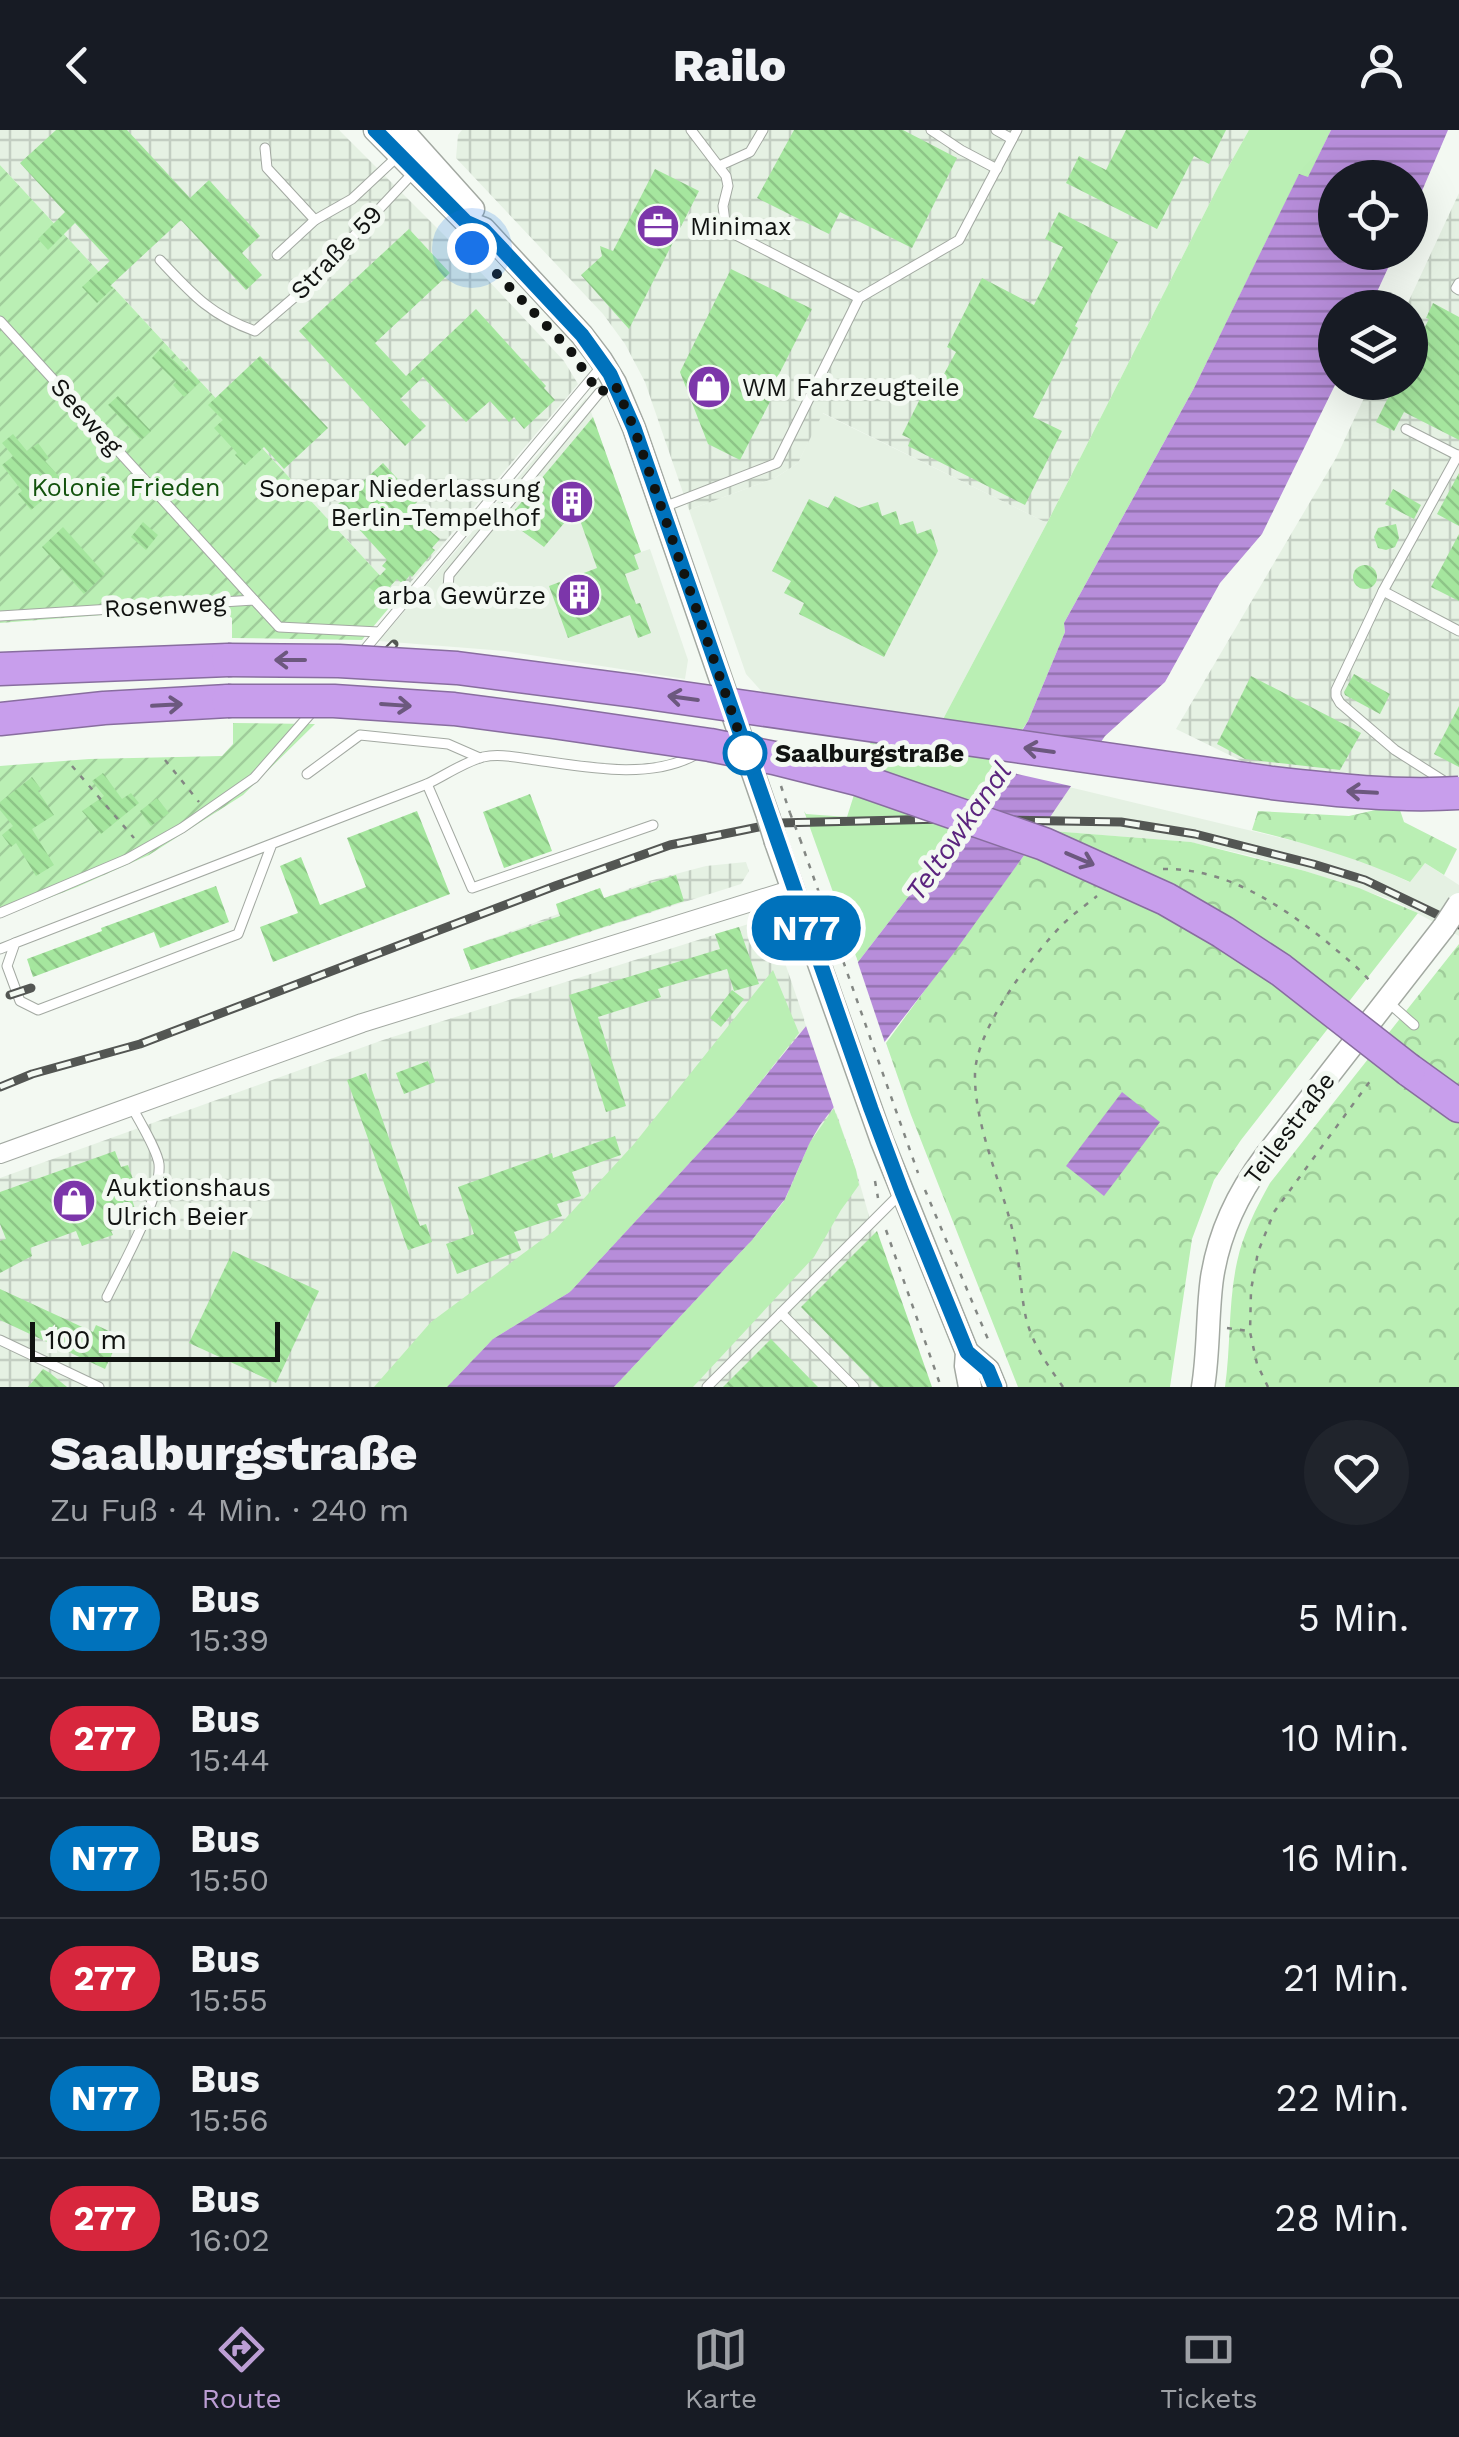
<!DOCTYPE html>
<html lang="de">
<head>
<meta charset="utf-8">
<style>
  :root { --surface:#171b24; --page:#20242c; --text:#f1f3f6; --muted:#9ea1a6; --line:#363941; --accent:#bc9ed4 }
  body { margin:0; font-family:"Work Sans",sans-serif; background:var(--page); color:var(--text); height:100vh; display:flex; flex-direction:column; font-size:38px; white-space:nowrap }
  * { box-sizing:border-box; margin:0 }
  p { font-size:32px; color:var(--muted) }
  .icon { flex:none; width:55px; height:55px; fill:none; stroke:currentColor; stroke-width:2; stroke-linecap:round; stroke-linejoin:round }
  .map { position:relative; height:1257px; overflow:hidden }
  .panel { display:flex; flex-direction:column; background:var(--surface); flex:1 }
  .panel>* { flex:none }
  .badge { padding:0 20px; border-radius:32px; font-size:35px; line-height:65px }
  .controls { position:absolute; left:1318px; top:30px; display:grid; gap:20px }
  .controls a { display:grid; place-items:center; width:110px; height:110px; border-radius:50%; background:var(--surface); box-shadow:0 10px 40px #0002; font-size:50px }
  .scale { position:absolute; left:30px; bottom:25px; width:250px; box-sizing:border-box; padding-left:10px; border:5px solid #111311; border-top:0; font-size:28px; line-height:35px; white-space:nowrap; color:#111311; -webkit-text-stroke:8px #f3f9f2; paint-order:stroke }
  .you { position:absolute; width:50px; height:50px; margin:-25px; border:8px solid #fff; border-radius:50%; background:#1a73e8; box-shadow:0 0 0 15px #1a73e833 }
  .map>.badge { position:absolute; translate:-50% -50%; box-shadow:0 0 0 5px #fff }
  .round { display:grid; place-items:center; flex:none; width:105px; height:105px; border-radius:52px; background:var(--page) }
  .head { display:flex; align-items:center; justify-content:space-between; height:170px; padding:0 50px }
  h1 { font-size:48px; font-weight:800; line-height:75px }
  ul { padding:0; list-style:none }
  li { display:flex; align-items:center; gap:30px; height:120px; padding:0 50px; border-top:2px solid var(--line) }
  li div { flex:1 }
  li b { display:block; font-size:38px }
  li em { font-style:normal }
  li .badge { min-width:110px; font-weight:700; text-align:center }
  header { display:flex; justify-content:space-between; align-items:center; height:130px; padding:0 50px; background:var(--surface); font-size:45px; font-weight:800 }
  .tab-bar { display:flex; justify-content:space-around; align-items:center; height:140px; border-top:2px solid var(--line); background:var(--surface); font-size:28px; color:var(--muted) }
  .tab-bar a { display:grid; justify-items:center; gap:5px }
  .tab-bar .on { color:var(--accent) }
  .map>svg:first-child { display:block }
</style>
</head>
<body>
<header><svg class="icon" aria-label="back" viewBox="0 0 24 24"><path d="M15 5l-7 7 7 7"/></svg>Railo<svg class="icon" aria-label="person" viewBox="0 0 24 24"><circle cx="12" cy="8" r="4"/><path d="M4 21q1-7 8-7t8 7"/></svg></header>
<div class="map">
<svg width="1459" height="1257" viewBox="0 0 1459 1257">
  <defs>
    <pattern id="industrial-grid" width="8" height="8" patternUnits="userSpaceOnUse" patternTransform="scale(2.5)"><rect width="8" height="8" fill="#e5f1e3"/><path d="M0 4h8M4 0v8" fill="none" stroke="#c3cec2"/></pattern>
    <pattern id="forest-crowns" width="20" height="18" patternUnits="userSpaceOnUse" patternTransform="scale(2.5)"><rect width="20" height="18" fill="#baefb4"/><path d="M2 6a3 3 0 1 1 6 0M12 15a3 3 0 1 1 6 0" fill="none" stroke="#9fcc9a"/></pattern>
    <pattern id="garden-furrows" width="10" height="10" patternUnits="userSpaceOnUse" patternTransform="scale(2.5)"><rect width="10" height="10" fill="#baefb4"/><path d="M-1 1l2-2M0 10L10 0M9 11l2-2" fill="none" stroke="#9fcc9a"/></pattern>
    <pattern id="water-rules" width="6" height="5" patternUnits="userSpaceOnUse" patternTransform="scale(2.5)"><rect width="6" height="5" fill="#b78dda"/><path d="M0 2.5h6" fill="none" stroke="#9372af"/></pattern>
    <pattern id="building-back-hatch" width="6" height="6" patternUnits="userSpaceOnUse" patternTransform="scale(2.5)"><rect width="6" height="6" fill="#a5e69e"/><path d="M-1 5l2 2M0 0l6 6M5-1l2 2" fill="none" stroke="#8dc487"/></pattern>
  </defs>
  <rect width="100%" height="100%" fill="#f3f9f2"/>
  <g fill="#e5f1e3">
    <path d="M586 268 641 422 650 419 688 530 685 549 505 521 379 511Z"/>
    <path d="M822 283 1047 393 941 593 764 564 746 544 689 380 775 348 798 333Z"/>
    <path d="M1069 657 1323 718 1368 733 1409 752 1425 733 1459 755V806L1395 771 1305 741 1247 725 1190 712 1051 701 1042 699Z"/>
  </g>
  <g fill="url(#industrial-grid)">
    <path d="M0 0H339L472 133 564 231 578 254 399 466 0 35Z"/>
    <path d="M462 0H1249L1226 41 1047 393 823 283 798 333 775 348 689 380 645 252 625 214 603 184 456 28 458 5Z"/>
    <path d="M1459 63V650L1385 652 1256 638 1176 599 1336 328 1371 253 1410 252V178L1406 177Z"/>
    <path d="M746 732 749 741 741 754 471 840 463 819 558 784 556 774 600 758 604 768 649 751 706 736Z"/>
    <path d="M758 791 773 798 856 1040 871 1093 930 1257H0V1048L383 910Z"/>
  </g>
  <g fill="#baefb4">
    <path d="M1249 0H1331L1308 48 1299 45 1194 258 1064 493 1065 502 1028 591 912 762 858 832 804 681 806 684 847 687 871 611 930 627 941 593 1047 393 1226 41Z"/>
    <path d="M773 840 799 903 734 985 570 1162 493 1209 447 1257H374L431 1192 555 1100 634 1014Z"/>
    <path d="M834 978 856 1040 859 1055 841 1080 814 1127 693 1257H614L752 1110 785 1070 810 1012Z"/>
  </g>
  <g fill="url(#forest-crowns)">
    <path d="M1393 676 1399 677 1404 692 1457 719 1444 745 1425 733 1410 752C1357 728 1308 714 1252 700L1258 681 1349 686Z"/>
    <path d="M1052 701 1191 712 1305 741 1359 758 1418 783 1241 1010 1214 1050 1192 1109 1170 1257H1018L911 985 886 913 1025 724Z"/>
    <path d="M1459 814V1257H1225C1231 1216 1228 1173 1237 1132 1243 1104 1256 1078 1270 1053Z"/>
  </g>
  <g fill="url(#garden-furrows)">
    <path d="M0 35 399 466 362 510 232 508V488L217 476 0 493Z"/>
    <path d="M233 593 315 594 243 665 149 725 77 757 0 787V636L89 629 222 626 233 614Z"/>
  </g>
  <g fill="url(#water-rules)">
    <path d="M1331 0H1448L1410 89V48H1335V122L1395 123 1370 177 1335 178 1336 253 1262 404 1220 453 1165 552 1105 606 1025 724 953 824 820 995 810 1012 785 1069 752 1110 614 1257H447L493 1209 570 1162 734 985 858 832 912 762 1020 604 1028 591 1065 502 1064 493 1194 258 1299 44 1308 47Z"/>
    <path d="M1122 962 1160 992 1104 1066 1066 1036Z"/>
  </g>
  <g fill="#f3f9f2">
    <path d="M1014 604 1104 617 1075 657 991 638Z"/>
    <path d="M856 827 887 919 836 984 804 890Z"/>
  </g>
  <g fill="url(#building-back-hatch)">
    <path d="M56 0H127L190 68 209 50 260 106 242 123 262 145 246 160 181 90 110 156 113 158 97 173 82 157 110 131 75 93 48 120 38 109 65 82 20 33Z"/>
    <path d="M794 0H903L957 28 912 118 840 82 829 104 757 68Z"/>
    <path d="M1126 0H1226L1209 34 1194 26 1157 99 1066 53 1079 26 1106 40Z"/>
    <path d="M655 39 699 61 629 199 581 145 602 126 600 116 613 121Z"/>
    <path d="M1059 82 1118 112 1075 196 1078 198 1033 287 1062 301 1025 375 908 316 911 309 902 305 929 251 938 255 956 222 947 217 982 148 1034 175 1063 117 1045 109Z"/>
    <path d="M409 99 450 143 375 213 406 246 476 179 546 256 544 258 555 270 524 299 514 287 509 292 490 271 466 292 423 247 400 269 426 296 405 316 299 201Z"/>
    <path d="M731 139 812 179 769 264 773 266 740 330 708 314 680 242Z"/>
    <path d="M1433 173 1459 187V310L1404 282 1394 301 1376 292 1396 252H1410V226L1429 189 1426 188Z"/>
    <path d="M161 218 186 242 189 240 200 252 184 267 173 255 176 252 152 228Z"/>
    <path d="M260 226 328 298 284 339 264 317 245 335 235 325 237 323 214 298 223 290 208 275Z"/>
    <path d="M118 266 151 301 141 310 108 275Z"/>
    <path d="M593 287 641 422 634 425 639 439 625 444 636 474 640 473 651 503 638 508 630 485 568 508 549 456 597 438 576 379 544 417 518 398 520 396 509 387Z"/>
    <path d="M13 304 27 321 38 313 49 328 45 331 66 354 56 364 53 361 31 380 18 364 22 361 2 335 13 326 2 313Z"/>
    <path d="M383 333 418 371 407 382 440 409 432 418 435 420 412 447 410 445 403 454 397 449 380 467 369 457 386 439 382 436 387 430 337 375Z"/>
    <path d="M1459 343V396L1437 384Z"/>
    <path d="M1393 359 1421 375 1414 389 1385 374Z"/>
    <path d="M835 366 859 378 878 372 882 386 896 381 900 395 913 391 917 404 931 399 938 421 884 527 799 484 804 473 784 463 791 451 772 441 809 369 828 378Z"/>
    <path d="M143 392 158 405 146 420 131 407Z"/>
    <path d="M1396 394 1399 408 1395 417 1386 420 1378 418 1374 407 1378 398Z"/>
    <path d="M63 397 105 444 84 464 42 417Z"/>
    <path d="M1459 404V471L1431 457Z"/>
    <circle cx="1365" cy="447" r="12"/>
    <path d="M1354 544 1390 564 1380 584 1345 565 1344 562Z"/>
    <path d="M1251 546 1361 603 1340 640 1245 629 1217 614Z"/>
    <path d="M1459 576V637L1434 624Z"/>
    <path d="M103 643 122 669 131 663 139 673 101 704 82 681 104 666 92 651Z"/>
    <path d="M32 647 41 659 38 661 54 685 32 699 54 735 36 746 16 713 11 717 2 705 13 696 0 680V672Z"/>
    <path d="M530 664 552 721 504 738 483 682Z"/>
    <path d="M157 668 169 683 151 696 140 681Z"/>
    <path d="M417 681 450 764 273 832 260 797 298 783 280 736 301 727 320 775 366 757 347 708Z"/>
    <path d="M676 745 684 771 471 840 463 819 560 786 556 774 600 758 604 768Z"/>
    <path d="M216 756 229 792 160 818 154 802 33 847 27 829 102 801 101 798Z"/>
    <path d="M739 797 759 854 734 861 727 839 658 859 661 867 598 887 626 976 606 982 569 865 720 819 715 804Z"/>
    <path d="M732 860 744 869 721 897 710 888Z"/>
    <path d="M428 931 435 952 404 964 396 943Z"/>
    <path d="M366 943 420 1096 426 1094 432 1112 408 1120 347 950Z"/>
    <path d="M615 1006 621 1025 572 1042 581 1066 557 1074 562 1086 514 1102 521 1120 457 1144 446 1114 474 1104 458 1057 552 1023 553 1028Z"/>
    <path d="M115 1021 121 1037 128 1035 135 1055 128 1057 135 1079 115 1087 119 1098 111 1101 113 1105 82 1116 76 1101 30 1118 32 1126 0 1143V1111L6 1109 0 1094V1062Z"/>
    <path d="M877 1101 932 1257H879L801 1177Z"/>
    <path d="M233 1121 319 1161 276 1253 189 1213Z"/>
    <path d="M0 1159 93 1202 96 1195 109 1201 106 1208 117 1213 105 1239 0 1190Z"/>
    <path d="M771 1209 818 1257H723Z"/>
    <path d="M43 1239 50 1243 67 1257H28Z"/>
  </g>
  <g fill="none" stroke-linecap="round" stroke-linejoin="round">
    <g stroke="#a3a9a2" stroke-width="11">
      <g id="service">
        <path d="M691 0 726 46 728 56 723 76 725 92 734 104 859 168"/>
        <path d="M931 0 961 20 997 39"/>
        <path d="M996 0 1012 9"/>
        <path d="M265 18 267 38 315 90"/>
        <path d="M719 36 750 22 763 0"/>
        <path d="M277 125 315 90 352 69 398 26"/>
        <path d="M160 130C192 164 210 185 255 201L304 159 413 43"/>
        <path d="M1459 153 1456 158 1459 160"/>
        <path d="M0 191 254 470"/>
        <path d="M1406 299 1459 326"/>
        <path d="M664 377 777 333 859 168 959 110 1017 0"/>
        <path d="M1383 461 1459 501"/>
        <path d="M459 469 448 458 449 445 599 263 613 255"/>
        <path d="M0 486 254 470 279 497 379 502"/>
        <path d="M361 524 601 237"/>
        <path d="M307 644 360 605 448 614 480 628"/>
        <path d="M1447 653 1395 620 1340 573 1336 566V560L1383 461 1458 325"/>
        <path d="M427 654 472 758 653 695"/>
        <path d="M272 714 238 804 38 880 20 871 7 836 15 813 427 654C444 646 464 632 483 627 500 623 519 628 536 630 586 637 649 650 695 625"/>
        <path d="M0 783 127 729 182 698 254 648 312 582"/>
        <path d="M0 819 15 813"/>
        <path d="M1389 873 1414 895"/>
        <path d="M107 1167C122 1136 162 1066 159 1034 157 1019 139 991 132 977"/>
        <path d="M781 1183 899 1065"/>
        <path d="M0 1210 99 1257"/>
        <path d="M707 1257 781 1183 854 1257"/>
      </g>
    </g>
    <g stroke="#a3a9a2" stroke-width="20">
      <path id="minor" d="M0 1024 362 893 793 759"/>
    </g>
    <g stroke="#a3a9a2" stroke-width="25">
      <g id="tertiary">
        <path d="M375 0 466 92 484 99 582 205 601 230 615 253 634 298 768 686"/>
        <path d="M402 0 473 79"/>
        <path d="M776 712 882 1011 967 1222 966 1236 970 1257"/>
        <path d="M967 1222 988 1240 995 1257"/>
        <path d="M1203 1257C1209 1221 1207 1184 1212 1148 1219 1102 1238 1063 1265 1027L1444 797"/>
      </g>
    </g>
    <g stroke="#886d9f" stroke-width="35">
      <g id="motorway">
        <path d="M0 539 228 530"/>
        <path d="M0 589 104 578 228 571"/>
        <path d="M1409 940 1459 976"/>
      </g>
    </g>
    <g stroke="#838783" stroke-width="2.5" stroke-dasharray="5 8" stroke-linecap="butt">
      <path d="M470 116 485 132"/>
      <path d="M165 630 199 672"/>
      <path d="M72 636 134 708"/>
      <path d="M781 656 790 683"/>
      <path d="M800 709 918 1043"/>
      <path d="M1163 739C1226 738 1279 774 1327 812 1343 826 1360 838 1373 855"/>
      <path d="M875 1051 878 1068"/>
      <path d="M925 1060 990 1214"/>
      <path d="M886 1100 941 1257"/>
      <path d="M1227 1198 1248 1201"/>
      <path d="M1063 1257C1047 1234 1030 1211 1025 1183 1020 1158 1020 1132 1014 1107 1003 1056 974 996 975 944 976 899 1031 827 1062 795 1073 784 1086 775 1097 766"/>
      <path d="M1268 1257 1257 1234 1250 1202 1251 1160 1258 1122 1274 1082 1373 947"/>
    </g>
    <use href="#service" stroke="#fff" stroke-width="9"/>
    <use href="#minor" stroke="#fff" stroke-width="18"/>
    <use href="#tertiary" stroke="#fff" stroke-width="22"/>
    <use href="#motorway" stroke="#c89eec" stroke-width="32"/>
    <g stroke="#535653" stroke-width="9">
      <g id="rail">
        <path d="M387 521 394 514"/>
        <path d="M10 865 31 858"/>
        <path d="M0 957 32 944 140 914 555 756 670 715 778 693 944 689 1121 692 1195 704 1313 734 1365 750 1459 795"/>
      </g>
    </g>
    <use href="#rail" stroke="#f3f9f2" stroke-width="5" stroke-dasharray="15" stroke-linecap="butt"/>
    <g stroke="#a3a9a2" stroke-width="25" stroke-linecap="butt">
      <g id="tertiary-bridge">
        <path d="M768 686 776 712"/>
        <path d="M1444 797 1459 774"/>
      </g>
    </g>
    <g stroke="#886d9f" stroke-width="35" stroke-linecap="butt">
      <g id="motorway-bridge">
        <path d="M228 530 339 531 457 538 634 561 1272 653C1334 660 1396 667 1459 663"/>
        <path d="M228 571H334L454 579 553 592 710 615 774 628 857 649 1044 714 1166 769 1223 802 1281 840 1409 940"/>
      </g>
    </g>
    <path stroke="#838783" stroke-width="2.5" stroke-dasharray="5 8" stroke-linecap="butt" d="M790 683 800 709"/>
    <use href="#tertiary-bridge" stroke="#fff" stroke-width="22"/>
    <use href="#motorway-bridge" stroke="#c89eec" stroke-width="32"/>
  </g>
  <defs><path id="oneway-shaft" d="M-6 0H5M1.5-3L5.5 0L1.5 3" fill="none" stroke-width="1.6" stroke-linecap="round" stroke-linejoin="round" transform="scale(2.5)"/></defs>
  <g stroke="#6c587e">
    <use href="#oneway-shaft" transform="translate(290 530) rotate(-180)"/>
    <use href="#oneway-shaft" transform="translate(683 568) rotate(-172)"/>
    <use href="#oneway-shaft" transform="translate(167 575) rotate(-3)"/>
    <use href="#oneway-shaft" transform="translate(396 575) rotate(4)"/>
    <use href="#oneway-shaft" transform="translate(1039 620) rotate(-172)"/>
    <use href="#oneway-shaft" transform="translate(1362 662) rotate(-177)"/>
    <use href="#oneway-shaft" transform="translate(1080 729) rotate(23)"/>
  </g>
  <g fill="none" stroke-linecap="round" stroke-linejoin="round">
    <g stroke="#fff" stroke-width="22">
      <path id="line" d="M375 0 466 92 484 100 582 205 610 244 634 298 871 979 902 1062 967 1222 988 1240 995 1257"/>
    </g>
    <use href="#line" stroke="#0072bc" stroke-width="15"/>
    <path stroke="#111311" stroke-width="10" stroke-dasharray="0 18" d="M472 118 570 220 599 263 615 254 634 298 747 626 745 623"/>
  </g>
  <defs>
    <g id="office-disc" transform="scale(2.25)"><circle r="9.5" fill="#7c36aa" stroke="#f3f9f2"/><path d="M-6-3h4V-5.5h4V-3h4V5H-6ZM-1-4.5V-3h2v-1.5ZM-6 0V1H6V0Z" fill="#fff"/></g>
    <g id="shop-disc" transform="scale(2.25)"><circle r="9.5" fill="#7c36aa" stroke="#f3f9f2"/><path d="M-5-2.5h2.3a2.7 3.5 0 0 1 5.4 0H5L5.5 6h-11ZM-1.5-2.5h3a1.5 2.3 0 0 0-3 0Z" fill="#fff"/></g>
    <g id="building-disc" transform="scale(2.25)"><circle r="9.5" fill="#7c36aa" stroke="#f3f9f2"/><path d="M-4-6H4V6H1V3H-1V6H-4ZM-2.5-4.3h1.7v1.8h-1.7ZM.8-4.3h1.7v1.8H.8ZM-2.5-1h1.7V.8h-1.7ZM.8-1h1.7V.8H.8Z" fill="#fff"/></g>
  </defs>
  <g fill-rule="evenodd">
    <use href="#office-disc" x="658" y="96"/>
    <use href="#shop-disc" x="709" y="257"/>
    <use href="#building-disc" x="572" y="372"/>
    <use href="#building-disc" x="579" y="465"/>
    <use href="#shop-disc" x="74" y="1071"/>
  </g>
  <circle fill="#fff" stroke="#0072bc" stroke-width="5" cx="745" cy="623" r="20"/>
  <g text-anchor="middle" stroke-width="10" stroke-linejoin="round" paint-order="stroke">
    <g font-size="25" fill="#111311" stroke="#f3f9f2" text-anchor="start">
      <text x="690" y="105">Minimax</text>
      <text x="742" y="266">WM Fahrzeugteile</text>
      <text x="540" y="367" text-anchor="end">Sonepar Niederlassung<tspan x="540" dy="29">Berlin-Tempelhof</tspan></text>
      <text x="546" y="474" text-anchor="end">arba Gewürze</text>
      <text x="106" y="1066">Auktionshaus<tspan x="106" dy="29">Ulrich Beier</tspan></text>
    </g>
    <g font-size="25" fill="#111311" stroke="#f3f9f2">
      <text transform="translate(336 122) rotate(-46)" y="9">Straße 59</text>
      <text transform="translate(87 286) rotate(48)" y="9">Seeweg</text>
      <text transform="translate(165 475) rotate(-3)" y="9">Rosenweg</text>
      <text transform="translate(1289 998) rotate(-53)" y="9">Teilestraße</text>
    </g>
    <g font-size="25" fill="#12520c" stroke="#f3f9f2">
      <text x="126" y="366">Kolonie Frieden</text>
    </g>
    <g font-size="25" font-weight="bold" fill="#111311" stroke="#f3f9f2" text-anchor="start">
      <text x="775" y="632">Saalburgstraße</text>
    </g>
    <g font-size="28" font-style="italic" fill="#5b247e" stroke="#f3f9f2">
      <text transform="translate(958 701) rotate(-55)" y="10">Teltowkanal</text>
    </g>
  </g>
</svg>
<div class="controls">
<a><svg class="icon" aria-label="locate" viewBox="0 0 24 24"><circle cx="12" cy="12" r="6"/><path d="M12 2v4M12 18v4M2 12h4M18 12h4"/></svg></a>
<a><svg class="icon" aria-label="layers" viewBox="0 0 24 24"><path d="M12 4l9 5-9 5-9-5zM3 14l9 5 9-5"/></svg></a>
</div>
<div class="scale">100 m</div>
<div class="you" style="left:472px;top:118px"></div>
<b class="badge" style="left:806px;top:798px;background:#0072bc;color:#fff">N77</b>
</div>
<section class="panel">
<div class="head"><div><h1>Saalburgstraße</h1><p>Zu Fuß · 4 Min. · 240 m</p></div><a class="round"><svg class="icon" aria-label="heart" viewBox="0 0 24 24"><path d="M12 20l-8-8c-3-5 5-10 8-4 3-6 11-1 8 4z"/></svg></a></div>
<ul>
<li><span class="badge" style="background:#0072bc;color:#fff">N77</span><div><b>Bus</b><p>15:39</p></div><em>5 Min.</em></li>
<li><span class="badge" style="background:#d7263d;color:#fff">277</span><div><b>Bus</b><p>15:44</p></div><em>10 Min.</em></li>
<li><span class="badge" style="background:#0072bc;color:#fff">N77</span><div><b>Bus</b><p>15:50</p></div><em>16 Min.</em></li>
<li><span class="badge" style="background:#d7263d;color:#fff">277</span><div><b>Bus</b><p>15:55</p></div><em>21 Min.</em></li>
<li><span class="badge" style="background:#0072bc;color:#fff">N77</span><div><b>Bus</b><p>15:56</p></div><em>22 Min.</em></li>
<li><span class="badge" style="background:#d7263d;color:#fff">277</span><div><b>Bus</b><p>16:02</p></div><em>28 Min.</em></li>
</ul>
</section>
<nav class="tab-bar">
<a class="on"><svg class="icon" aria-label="directions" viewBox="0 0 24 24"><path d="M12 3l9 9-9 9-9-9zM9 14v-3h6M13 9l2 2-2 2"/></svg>Route</a>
<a><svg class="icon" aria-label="map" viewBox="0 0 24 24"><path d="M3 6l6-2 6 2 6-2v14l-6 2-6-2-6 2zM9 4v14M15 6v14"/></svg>Karte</a>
<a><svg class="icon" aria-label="tickets" viewBox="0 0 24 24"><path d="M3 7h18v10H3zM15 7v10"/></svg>Tickets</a>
</nav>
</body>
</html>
